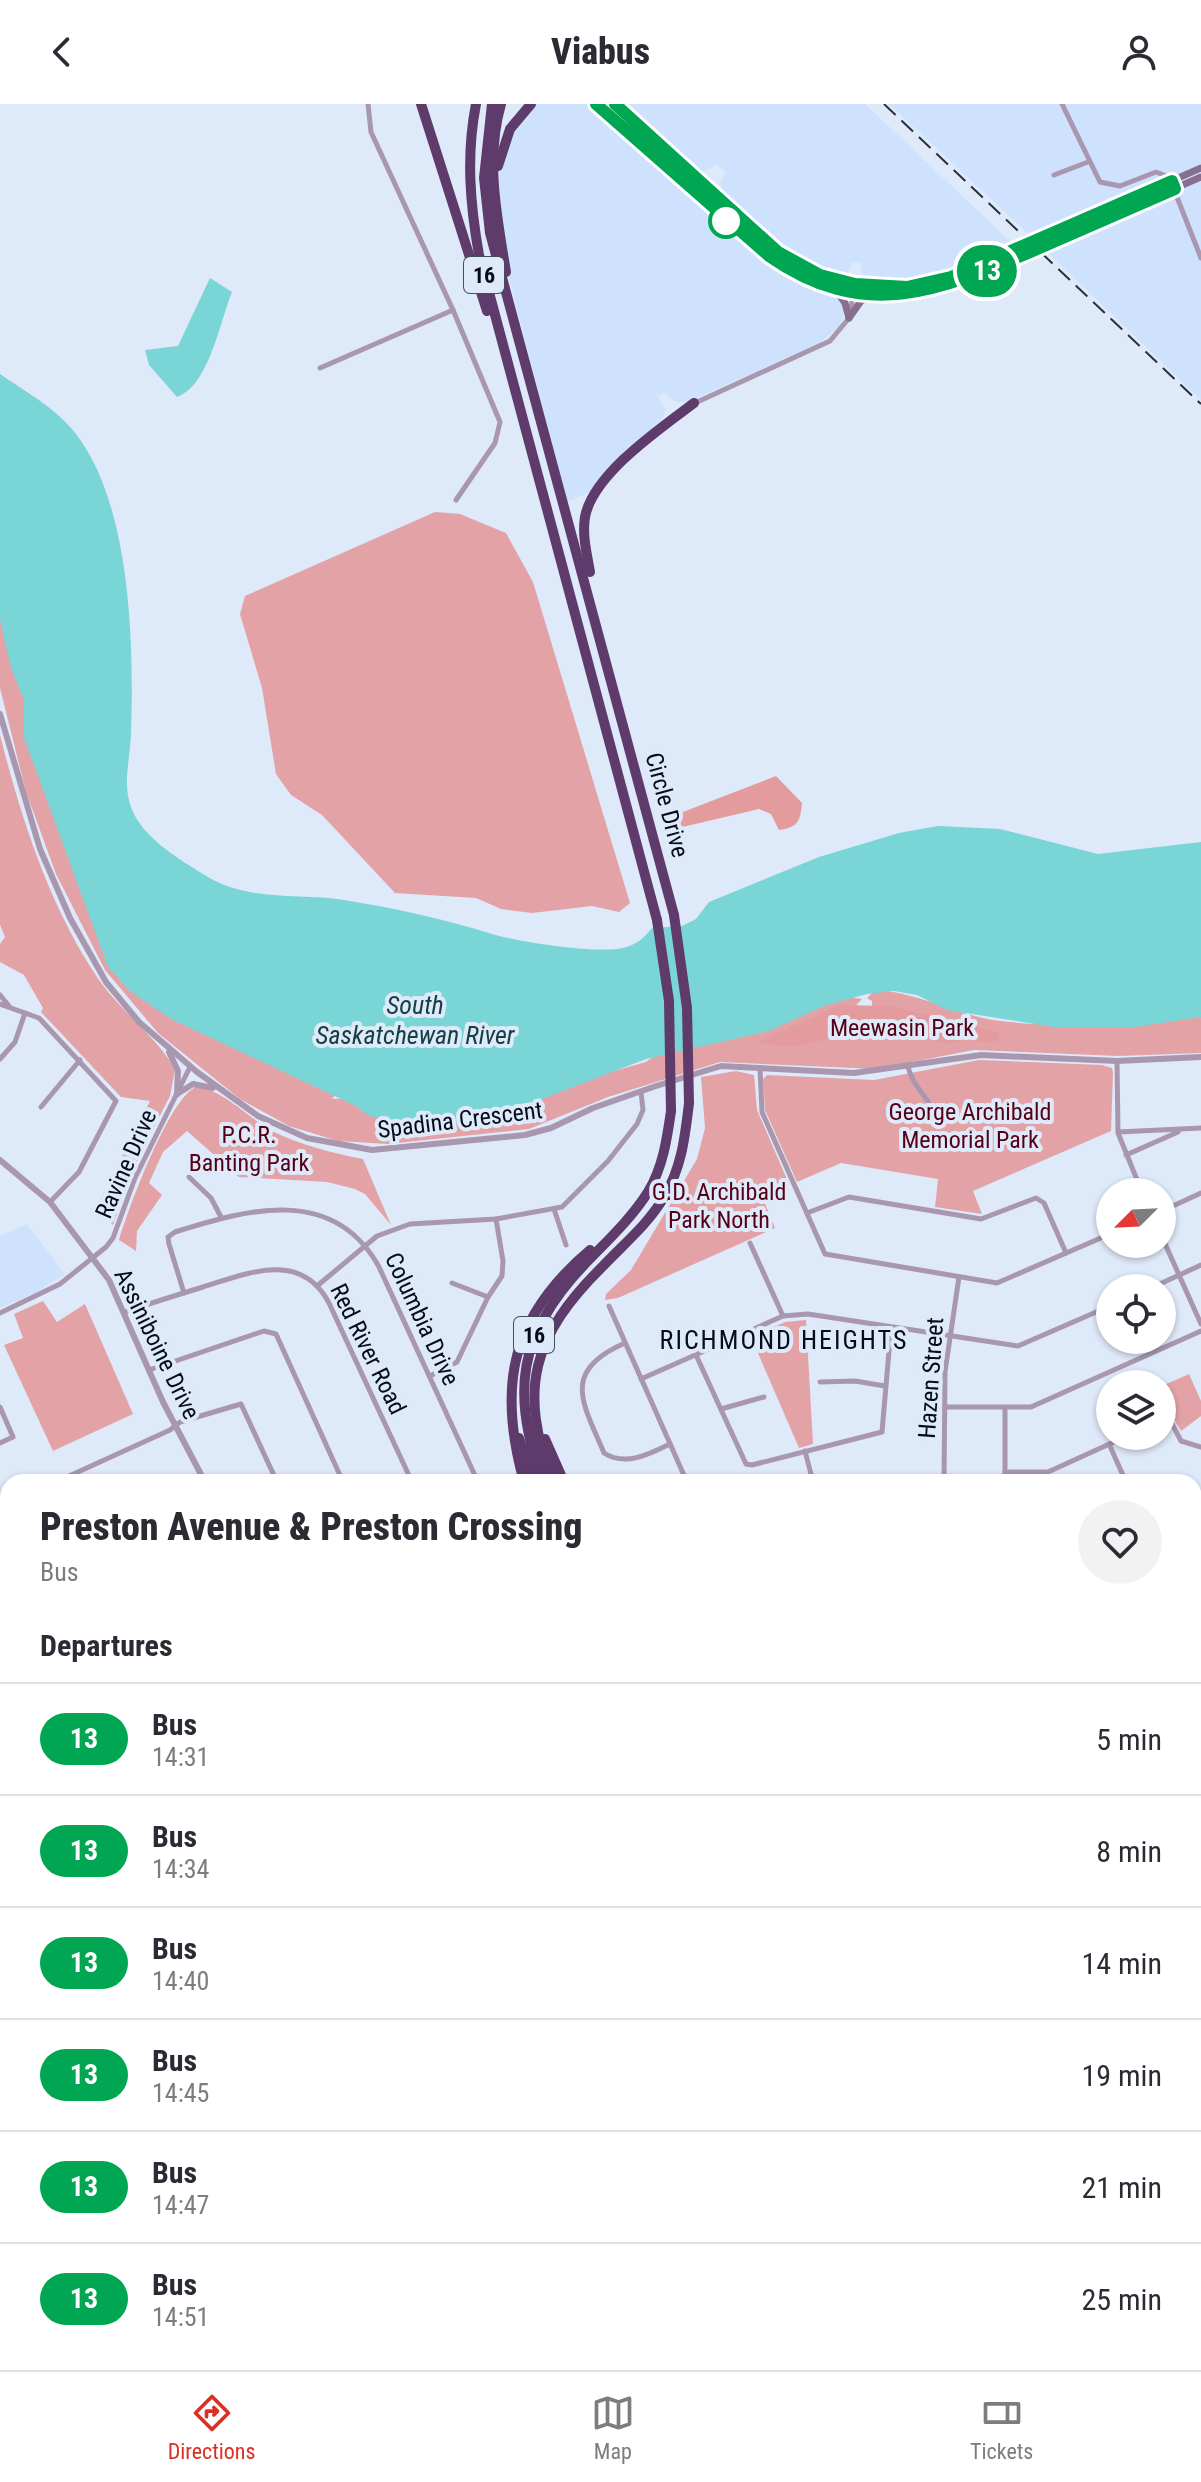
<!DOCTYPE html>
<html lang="en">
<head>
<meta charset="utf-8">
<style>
  :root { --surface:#fff; --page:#f2f2f3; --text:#2b2b33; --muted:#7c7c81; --line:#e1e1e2; --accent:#d93025 }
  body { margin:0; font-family:"Roboto Condensed",sans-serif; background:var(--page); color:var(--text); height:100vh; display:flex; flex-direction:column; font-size:30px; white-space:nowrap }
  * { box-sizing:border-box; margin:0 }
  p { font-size:26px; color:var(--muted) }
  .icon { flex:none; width:44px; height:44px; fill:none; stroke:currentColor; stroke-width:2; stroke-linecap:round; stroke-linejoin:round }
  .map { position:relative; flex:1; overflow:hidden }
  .side { position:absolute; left:0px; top:1370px; width:1202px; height:896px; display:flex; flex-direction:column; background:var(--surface); border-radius:24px 24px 0 0; box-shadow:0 2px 6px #0004 }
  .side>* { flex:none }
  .badge { padding:0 16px; border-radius:26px; font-size:28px; line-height:52px }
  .needle { width:52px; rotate:246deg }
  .fabs { position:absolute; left:1096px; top:1074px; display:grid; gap:16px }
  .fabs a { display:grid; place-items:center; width:80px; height:80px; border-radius:50%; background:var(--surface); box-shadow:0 2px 6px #0004; font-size:40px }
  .map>.badge { position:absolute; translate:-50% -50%; box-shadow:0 0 0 4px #fff }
  h2 { padding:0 40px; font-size:30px; line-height:72px }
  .round { display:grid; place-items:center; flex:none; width:84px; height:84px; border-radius:42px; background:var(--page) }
  .headline { display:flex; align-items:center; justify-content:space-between; height:136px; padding:0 40px }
  h1 { font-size:38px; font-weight:800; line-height:60px }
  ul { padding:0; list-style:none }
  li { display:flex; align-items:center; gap:24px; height:112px; padding:0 40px; border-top:2px solid var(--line) }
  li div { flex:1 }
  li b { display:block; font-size:30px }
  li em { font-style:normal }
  li .badge { min-width:88px; font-weight:700; text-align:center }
  header { display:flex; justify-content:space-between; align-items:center; height:104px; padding:0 40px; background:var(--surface); font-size:36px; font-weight:800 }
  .tabs { display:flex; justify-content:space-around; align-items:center; height:112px; border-top:2px solid var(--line); background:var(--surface); font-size:22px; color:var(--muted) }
  .tabs a { display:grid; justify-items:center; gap:4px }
  .tabs .active { color:var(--accent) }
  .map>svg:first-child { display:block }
</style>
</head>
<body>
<header><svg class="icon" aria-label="back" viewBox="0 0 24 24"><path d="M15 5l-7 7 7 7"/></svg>Viabus<svg class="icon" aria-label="person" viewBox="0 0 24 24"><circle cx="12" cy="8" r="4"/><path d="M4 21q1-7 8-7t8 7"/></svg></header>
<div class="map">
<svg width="1201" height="2266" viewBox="0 0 1201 2266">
  <rect width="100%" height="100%" fill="#dee9f9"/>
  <g fill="#cee2fd">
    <path d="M534 0H594L728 128 783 165 834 188 845 205 840 222 818 240 687 298H676L664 289 658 293 665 306 663 313 597 385 567 398 505 158 499 79 501 58 523 8Z"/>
    <path d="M621 0H865L1015 142 969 164 907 180 864 178 860 159H852L847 171 835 174 794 157 763 133 722 88 720 79 725 68 716 60 704 67 690 63Z"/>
    <path d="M889 0H1201V296L1034 135Z"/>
    <path d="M27 1120 65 1170 37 1188 0 1204V1132Z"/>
    <path d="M8 1806V2046L0 2028V1808Z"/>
    <path d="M0 2037 8 2055V2218L0 2221Z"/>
    <path d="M8 2235V2258H98L102 2266H0V2238Z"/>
    <path d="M104 2258H754L758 2266H107Z"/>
  </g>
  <g fill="#e3a3a6">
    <path d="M435 408 460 410 506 429 533 478 630 799 619 808 592 802 532 809 501 805 476 794 395 789 322 711 291 691 276 670 262 584 240 510 245 492Z"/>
    <path d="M0 506 14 552 335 991 332 995 571 979 646 958 654 952 842 892 862 895 856 901 872 905V897L867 894 875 886C917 888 952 909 993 916 1062 926 1132 918 1201 912V949L1118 952 974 946 876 965 720 958 608 993 529 1025 388 1040 338 1037 289 1022 240 995 158 929 105 866 56 770 26 688 0 584Z"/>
    <path d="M0 631C21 714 49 801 97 873 118 905 162 938 175 966L170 992 133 1064 113 1121 96 1105 150 997 121 993 41 908 43 904 24 871 0 858V840L5 833 0 821Z"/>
    <path d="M979 956 1102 961 1112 964 1113 969 1111 1027 973 1087 982 1110 935 1103 938 1075 841 1059 797 1078 765 1006 763 975 767 971 874 976Z"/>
    <path d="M736 967 754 971 757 1006 789 1080 762 1092 775 1124 618 1194 605 1196 606 1190 631 1166 697 1055 705 1024 701 973Z"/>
    <path d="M196 983C221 984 250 1015 272 1027 301 1041 332 1049 363 1055L391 1121 365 1090 355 1085 327 1078 239 1073 187 1027 163 1048 149 1079 162 1091 137 1127 136 1147 119 1136C128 1106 169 994 196 983Z"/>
    <path d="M43 1197 57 1218 85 1200 133 1310 53 1347 4 1241 23 1234 14 1210Z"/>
    <path d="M806 1216 813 1340 799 1344 751 1233 785 1218Z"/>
    <path d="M1189 1270 1201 1297V1312L1181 1327 1170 1309 1162 1282Z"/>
    <path d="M1194 1478 1201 1479V1817L1194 1820Z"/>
  </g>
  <g fill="#e49b9e">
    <path d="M776 672 802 699C800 717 799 723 779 726L771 710 759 705 674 725 670 713Z"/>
    <path d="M841 901 889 902 1001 929 996 938 961 936 950 940 928 935 906 936 882 920C836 929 806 950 757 938Z"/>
  </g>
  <g fill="#79d5d6">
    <path d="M210 174 232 188C220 217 209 282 177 293L149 261 145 246 178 242Z"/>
    <path d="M0 270C27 289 55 303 76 330 131 401 134 541 131 629 130 661 119 687 138 717 153 740 185 759 208 773 251 798 298 789 344 796 394 804 444 815 492 830 519 838 597 850 623 844 636 841 644 834 652 824L682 822 696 815 709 798 819 753 899 729 938 722 1000 725 1098 750 1201 738V913L1129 924H1060L947 906 917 891 894 887 867 890 824 902 769 927 646 955 487 1016 450 1021 418 1020 369 1012 356 1002 171 915 130 887 108 863 23 631 24 596 11 564 0 516Z"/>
  </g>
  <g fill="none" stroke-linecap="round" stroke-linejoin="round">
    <g stroke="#a897ae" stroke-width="5">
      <path d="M368 0 371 28 453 206 500 318 495 339 456 396"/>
      <path d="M1062 0 1100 78 1120 82 1156 68 1169 73 1201 154"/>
      <path d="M1054 71 1088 58"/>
      <path d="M320 264 453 206"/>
      <path d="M695 299 830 237 849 214 854 187"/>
      <path d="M0 891 9 902"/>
      <path d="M0 900 39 914 116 997 79 1068 50 1098"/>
      <path d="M0 955 15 938 25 909"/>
      <path d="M1117 957 1118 1029 1142 1088"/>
      <path d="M908 963C913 983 930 995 938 1015"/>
      <path d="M760 964 762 1008 825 1150 997 1179 1110 1130"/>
      <path d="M41 1003 80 956"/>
      <path d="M1118 1028 1201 1024"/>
      <path d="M1126 1051 1178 1028"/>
      <path d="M189 1073 211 1094 221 1113"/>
      <path d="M554 1105 566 1141"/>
      <path d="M1162 1107 1201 1089"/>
      <path d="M807 1109 849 1093 981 1115 1036 1094 1044 1099 1066 1149"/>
      <path d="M1162 1133 1201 1220"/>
      <path d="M750 1139 783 1212"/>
      <path d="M452 1179 488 1193"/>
      <path d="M317 1182 377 1132 410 1120 496 1115 562 1103 608 1057 637 1020 643 1006 641 988"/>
      <path d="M1151 1184 1201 1161"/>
      <path d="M184 1189 169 1140 168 1133 175 1128C248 1105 334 1081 379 1163L478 1378"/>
      <path d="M609 1202 687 1378"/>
      <path d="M125 1208C151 1199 177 1191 203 1183 248 1169 301 1146 329 1199L412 1378"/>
      <path d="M0 1209 60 1180 106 1143 113 1134 135 1074 190 963"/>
      <path d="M625 1239C560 1267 583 1299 604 1349 625 1363 650 1350 670 1340"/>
      <path d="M696 1251 746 1360 752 1361 882 1328 891 1224"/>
      <path d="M149 1266 264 1227 276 1230 343 1378"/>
      <path d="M430 1272 457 1258 488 1193 502 1172 503 1157 496 1115"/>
      <path d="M641 1275 783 1212 808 1210 1018 1242 1110 1202"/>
      <path d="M820 1278 855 1277 885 1282"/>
      <path d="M0 1303 13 1333 0 1339"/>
      <path d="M945 1303H1031L1201 1227"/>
      <path d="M721 1305 764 1293"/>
      <path d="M1162 1316H1170L1181 1337 1201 1343"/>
      <path d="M1109 1340 1126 1378"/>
      <path d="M805 1347 813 1378"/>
      <path d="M1005 1368H1048L1127 1332"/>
      <path d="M56 1378 170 1326 180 1318 241 1300 277 1378"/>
      <path d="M944 1378 945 1268 959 1173"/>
      <path d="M1005 1378V1304"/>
      <path d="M1194 1403 1201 1405"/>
      <path d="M0 1448 8 1465"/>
      <path d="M0 1501 8 1497"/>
      <path d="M0 1592 8 1610"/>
      <path d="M1194 1858 1201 1855"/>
      <path d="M1194 1928 1201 1925"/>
      <path d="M1194 1967 1201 1983"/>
      <path d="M0 2028 8 2046"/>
      <path d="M1194 2199 1201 2196"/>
      <path d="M0 2230 8 2226"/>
      <path d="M1194 2257 1198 2266"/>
      <path d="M104 2258 107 2266"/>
      <path d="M260 2258 264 2266"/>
      <path d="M413 2258 417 2266"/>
      <path d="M498 2258 502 2266"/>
      <path d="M583 2258 586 2266"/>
      <path d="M667 2258 671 2266"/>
      <path d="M754 2258 758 2266"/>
      <path d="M845 2258 849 2266"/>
      <path d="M1066 2258 1070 2266"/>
      <path d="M432 2266 450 2258"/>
      <path d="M1044 2266 1061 2258"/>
    </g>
    <g stroke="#a897ae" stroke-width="6">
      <path d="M0 610 40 745 70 814 106 878 139 918 197 968 258 1012 307 1034 372 1046 525 1031 551 1024 593 1004 656 982 721 962 854 969 981 951 1117 957 1201 953"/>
      <path d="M169 948 178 967 177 990"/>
      <path d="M177 990 193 980 213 984"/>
      <path d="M0 1056 50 1098 109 1176 163 1298 205 1378"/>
      <path d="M0 1808 8 1806"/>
      <path d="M1194 2063 1201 2060"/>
      <path d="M906 2266 923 2258"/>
    </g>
    <g stroke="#886f92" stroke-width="7">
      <path d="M615 0 783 152 827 173 868 182 907 183 960 170 1201 64"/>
      <path d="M602 2C631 30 662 56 692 84 769 157 842 218 955 180L1201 73"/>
      <path d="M835 185 845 199 849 214"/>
      <path d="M849 214 861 197 872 191"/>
      <path d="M1194 1446 1201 1447"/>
      <path d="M1194 1453 1201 1455"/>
      <path d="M0 1664 8 1663"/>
      <path d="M0 1673 8 1671"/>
    </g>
    <g stroke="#684774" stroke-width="9">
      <path d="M939 2258 943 2266"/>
      <path d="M950 2258 954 2266"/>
    </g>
    <g stroke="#5e3b6b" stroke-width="10">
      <path d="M421 0 487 207"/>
      <path d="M476 0C466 51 470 100 479 151L657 816"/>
      <path d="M492 0 484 74 490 129 674 811"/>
      <path d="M501 0C485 55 497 113 506 168"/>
      <path d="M596 0 605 5"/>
      <path d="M498 62 510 25 531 0"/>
      <path d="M590 468C587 450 582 432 585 413 593 370 661 324 694 299"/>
      <path d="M519 1334 534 1378"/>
      <path d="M545 1335 564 1378"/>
      <path d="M524 1378C497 1281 511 1213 590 1146"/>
      <path d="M543 1378C510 1290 518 1230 584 1161 606 1138 631 1115 648 1088 663 1063 667 1035 671 1007"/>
      <path d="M553 1378C517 1285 533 1231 603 1162 624 1140 649 1119 664 1093 682 1063 685 1032 689 999"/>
    </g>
    <g stroke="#29313e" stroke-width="2" stroke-dasharray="16 8" stroke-linecap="butt">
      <path d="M884 0 1201 300"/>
      <path d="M0 1688 8 1686"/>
      <path d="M0 1842 8 1860"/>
      <path d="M186 2258 188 2263"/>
      <path d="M1177 2258 1180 2266"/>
    </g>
    <g stroke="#5e3b6b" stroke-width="10">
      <path d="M674 811 687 904 689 999"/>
      <path d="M657 816 669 897 671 1007"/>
    </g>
  </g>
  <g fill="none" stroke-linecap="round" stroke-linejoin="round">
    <g stroke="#fff" stroke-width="18">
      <path id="line" d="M596 0 769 152C865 219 939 187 1035 146 1082 126 1128 105 1175 85L1172 77 951 173 907 183 855 180 820 171 778 148 615 0"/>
    </g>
    <use href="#line" stroke="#00a651" stroke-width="12"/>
  </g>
  <circle fill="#fff" stroke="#00a651" stroke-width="4" cx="726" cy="117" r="16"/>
  <g text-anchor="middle" stroke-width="8" stroke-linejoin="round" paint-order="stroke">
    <g fill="#dee9f9" stroke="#454e5c" stroke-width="2">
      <rect x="464" y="153" width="40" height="36" rx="6"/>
      <rect x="514" y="1213" width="40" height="36" rx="6"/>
    </g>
    <g font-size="22" font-weight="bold" fill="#040c18">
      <text x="484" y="179">16</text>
      <text x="534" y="1239">16</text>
    </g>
    <g font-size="24" fill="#040c18" stroke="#dee9f9">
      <text transform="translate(667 701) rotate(75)" y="8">Circle Drive</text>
      <text transform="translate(460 1016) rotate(-7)" y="8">Spadina Crescent</text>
      <text transform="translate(126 1060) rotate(-66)" y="8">Ravine Drive</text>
      <text transform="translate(422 1215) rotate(65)" y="8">Columbia Drive</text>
      <text transform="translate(157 1240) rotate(64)" y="8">Assiniboine Drive</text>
      <text transform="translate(368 1245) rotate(64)" y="8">Red River Road</text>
      <text transform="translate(931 1274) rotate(-86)" y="8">Hazen Street</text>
    </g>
    <g font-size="24" fill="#570015" stroke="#dee9f9">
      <text x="902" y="932">Meewasin Park</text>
      <text x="970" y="1016">George Archibald<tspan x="970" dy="28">Memorial Park</tspan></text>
      <text x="249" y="1039">P.C.R.<tspan x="249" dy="28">Banting Park</tspan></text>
      <text x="719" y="1096">G.D. Archibald<tspan x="719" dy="28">Park North</tspan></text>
    </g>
    <g font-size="26" font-style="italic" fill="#154142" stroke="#dee9f9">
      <text x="415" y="910">South<tspan x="415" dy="30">Saskatchewan River</tspan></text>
    </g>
    <g font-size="26" letter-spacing="2" fill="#040c18" stroke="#dee9f9">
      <text x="784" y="1245">RICHMOND HEIGHTS</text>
    </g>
  </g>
</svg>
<div class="fabs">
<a><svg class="needle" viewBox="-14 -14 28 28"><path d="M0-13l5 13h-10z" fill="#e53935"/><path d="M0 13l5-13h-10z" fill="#7c7c81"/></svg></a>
<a><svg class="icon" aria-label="locate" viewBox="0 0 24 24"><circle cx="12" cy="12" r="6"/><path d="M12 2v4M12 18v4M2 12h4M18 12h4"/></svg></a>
<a><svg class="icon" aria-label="layers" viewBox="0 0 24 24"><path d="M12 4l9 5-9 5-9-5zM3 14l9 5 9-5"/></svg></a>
</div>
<b class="badge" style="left:987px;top:167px;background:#00a651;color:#fff">13</b>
<section class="side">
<div class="headline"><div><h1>Preston Avenue &amp; Preston Crossing</h1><p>Bus</p></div><a class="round"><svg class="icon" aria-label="heart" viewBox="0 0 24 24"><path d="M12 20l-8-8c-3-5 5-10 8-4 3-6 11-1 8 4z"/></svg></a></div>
<h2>Departures</h2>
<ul>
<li><span class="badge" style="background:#00a651;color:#fff">13</span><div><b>Bus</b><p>14:31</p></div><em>5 min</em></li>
<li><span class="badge" style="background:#00a651;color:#fff">13</span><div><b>Bus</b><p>14:34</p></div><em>8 min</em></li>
<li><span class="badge" style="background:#00a651;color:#fff">13</span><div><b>Bus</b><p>14:40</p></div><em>14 min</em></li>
<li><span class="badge" style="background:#00a651;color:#fff">13</span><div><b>Bus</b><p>14:45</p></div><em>19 min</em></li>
<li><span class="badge" style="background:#00a651;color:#fff">13</span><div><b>Bus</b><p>14:47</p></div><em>21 min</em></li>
<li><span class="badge" style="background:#00a651;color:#fff">13</span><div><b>Bus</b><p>14:51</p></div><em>25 min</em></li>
</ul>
</section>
</div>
<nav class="tabs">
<a class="active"><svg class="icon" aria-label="directions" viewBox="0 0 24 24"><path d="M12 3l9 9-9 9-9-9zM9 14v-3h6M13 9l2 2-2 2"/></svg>Directions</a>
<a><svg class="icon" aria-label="map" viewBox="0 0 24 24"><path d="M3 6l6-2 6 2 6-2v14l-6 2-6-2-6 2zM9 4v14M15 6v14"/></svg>Map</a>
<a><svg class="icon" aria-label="tickets" viewBox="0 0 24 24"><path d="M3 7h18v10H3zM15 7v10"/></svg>Tickets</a>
</nav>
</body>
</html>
